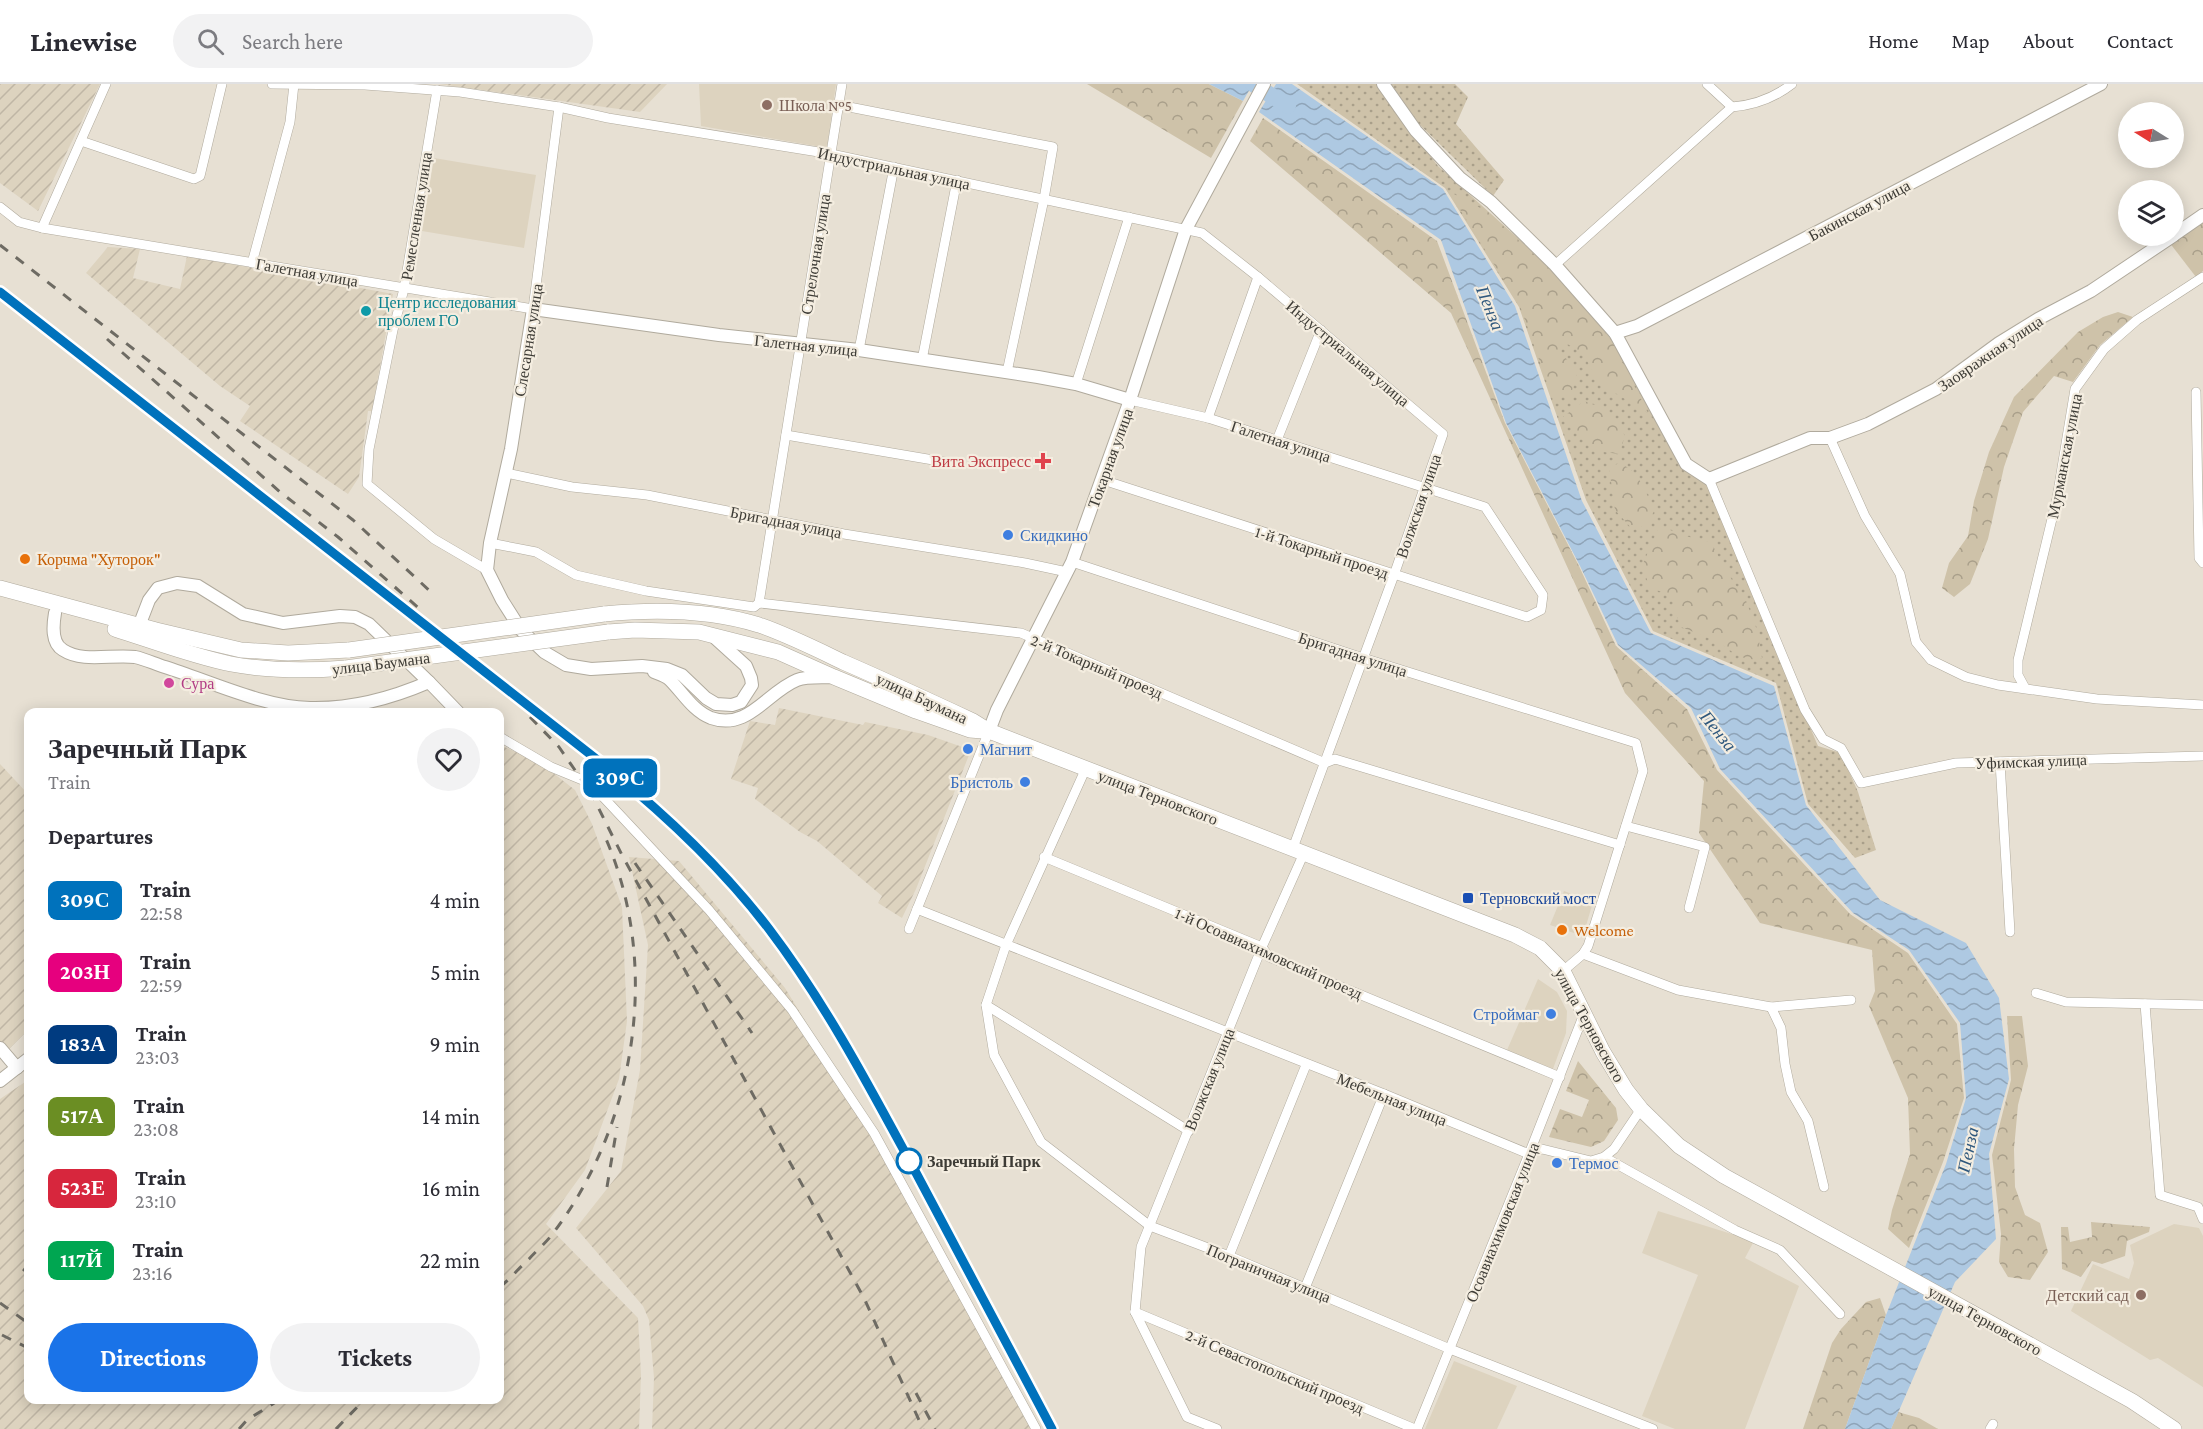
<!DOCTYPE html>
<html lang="en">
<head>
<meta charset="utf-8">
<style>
  :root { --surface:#fff; --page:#f2f2f3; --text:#2b2b33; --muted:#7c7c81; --line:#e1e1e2; --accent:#1a73e8 }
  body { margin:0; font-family:"Crimson Pro",serif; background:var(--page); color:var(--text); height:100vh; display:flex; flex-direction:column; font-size:22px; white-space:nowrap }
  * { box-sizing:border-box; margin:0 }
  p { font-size:20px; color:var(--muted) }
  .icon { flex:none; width:33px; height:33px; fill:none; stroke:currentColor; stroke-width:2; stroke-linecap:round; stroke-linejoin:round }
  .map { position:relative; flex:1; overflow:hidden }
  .drawer { position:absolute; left:24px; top:624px; width:480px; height:696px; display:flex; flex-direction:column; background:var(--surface); border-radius:12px; box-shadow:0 3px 15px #0003 }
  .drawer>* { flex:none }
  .badge { padding:0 12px; border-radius:9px; font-size:21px; line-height:39px }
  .needle { width:39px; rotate:281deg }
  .controls { position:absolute; left:2118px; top:18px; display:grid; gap:12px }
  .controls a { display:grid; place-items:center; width:66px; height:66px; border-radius:50%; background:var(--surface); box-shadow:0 3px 15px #0003; font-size:30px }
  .map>.badge { position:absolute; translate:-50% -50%; box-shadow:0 0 0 3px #fff }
  h2 { padding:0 24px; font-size:22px; line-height:54px }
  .round { display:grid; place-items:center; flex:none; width:63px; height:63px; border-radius:32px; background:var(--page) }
  .summary { display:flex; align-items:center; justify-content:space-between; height:102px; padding:0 24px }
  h1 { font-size:28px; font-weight:700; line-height:45px }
  .cta { display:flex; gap:12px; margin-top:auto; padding:12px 24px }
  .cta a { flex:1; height:69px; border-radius:36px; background:var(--accent); color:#fff; font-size:24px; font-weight:700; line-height:69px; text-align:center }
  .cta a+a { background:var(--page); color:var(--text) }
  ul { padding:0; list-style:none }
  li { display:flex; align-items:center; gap:18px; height:72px; padding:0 24px }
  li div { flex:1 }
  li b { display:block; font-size:22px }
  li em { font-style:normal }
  li .badge { min-width:66px; font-weight:700; text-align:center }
  header { display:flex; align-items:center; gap:36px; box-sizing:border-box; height:84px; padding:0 30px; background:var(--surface); border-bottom:2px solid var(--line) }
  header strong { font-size:28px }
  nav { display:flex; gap:33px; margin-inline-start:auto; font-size:21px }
  .search { width:420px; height:54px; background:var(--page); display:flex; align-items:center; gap:15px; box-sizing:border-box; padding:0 21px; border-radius:33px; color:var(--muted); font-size:22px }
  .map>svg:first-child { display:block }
</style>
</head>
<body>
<header>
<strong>Linewise</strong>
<div class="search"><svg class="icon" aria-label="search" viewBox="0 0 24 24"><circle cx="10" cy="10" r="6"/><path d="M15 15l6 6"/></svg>Search here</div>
<nav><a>Home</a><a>Map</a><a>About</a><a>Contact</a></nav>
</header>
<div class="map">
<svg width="2203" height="1345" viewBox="0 0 2203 1345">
  <defs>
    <pattern id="industrial-furrows" width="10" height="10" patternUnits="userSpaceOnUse" patternTransform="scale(1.5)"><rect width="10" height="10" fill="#ddd3bf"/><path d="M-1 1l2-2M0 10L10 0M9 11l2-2" fill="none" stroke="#bfb6a5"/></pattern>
    <pattern id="green-dots" width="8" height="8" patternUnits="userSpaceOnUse" patternTransform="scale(1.5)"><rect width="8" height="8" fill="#cec2a9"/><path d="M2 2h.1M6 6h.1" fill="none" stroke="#a99f8a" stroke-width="1.8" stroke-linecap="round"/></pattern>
    <pattern id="forest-crowns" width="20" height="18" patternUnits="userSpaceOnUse" patternTransform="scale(1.5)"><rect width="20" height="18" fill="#cec2a9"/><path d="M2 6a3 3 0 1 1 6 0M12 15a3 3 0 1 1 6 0" fill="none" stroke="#a99f8a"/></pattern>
    <pattern id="water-waves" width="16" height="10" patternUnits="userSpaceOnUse" patternTransform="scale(1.5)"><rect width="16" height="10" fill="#aec9e2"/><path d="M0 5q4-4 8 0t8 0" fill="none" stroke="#8fa4b8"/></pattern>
  </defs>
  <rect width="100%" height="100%" fill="#e7e0d3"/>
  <g fill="#ddd3bf">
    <path d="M699 0H836L827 64 701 42Z"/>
    <path d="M434 74 536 91 524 164 422 147Z"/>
    <path d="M1564 807 1593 818 1583 852 1550 841Z"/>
    <path d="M1538 895 1557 908 1567 927 1566 949 1553 985 1507 966Z"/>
    <path d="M1658 1127 1754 1157 1745 1174 1799 1202 1745 1345H1675L1642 1332 1698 1191 1642 1169Z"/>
    <path d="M2174 1140 2199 1144 2203 1152V1303L2158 1274 2150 1276 2071 1227 2093 1180 2129 1195 2134 1179 2130 1161Z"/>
    <path d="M1454 1277 1517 1302 1497 1345H1425Z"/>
  </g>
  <g fill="url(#industrial-furrows)">
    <path d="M0 0H100L38 127 0 99Z"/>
    <path d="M439 0H667L640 28Z"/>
    <path d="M108 163 140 165 133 194 180 205 187 172 393 210 372 327H368L359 393 348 410 240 337 250 322 220 302 86 189Z"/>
    <path d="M779 624 863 641 865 638 928 651 971 666 916 805 902 834 878 819 882 812 817 757 800 748 755 715 758 704 731 695 750 637 775 641Z"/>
    <path d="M500 661 539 678 575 706 592 740 622 823 627 937 619 995 585 1086 546 1140 638 1234 641 1291 639 1345H0V1015L28 996V1316H500Z"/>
    <path d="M0 680 28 710V946L0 974Z"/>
    <path d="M629 773 679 777 785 904 874 1049 1036 1345H652L654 1294 649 1236 643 1222 576 1144 621 1087 640 986 648 861Z"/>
  </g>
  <g fill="url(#green-dots)">
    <path d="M1297 0H1377L1384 13 1438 82 1561 193 1619 265 1679 381 1706 399 1818 662 1841 669 1858 708 1876 766 1855 774 1808 720 1776 599 1653 547 1586 416 1519 223 1445 104Z"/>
    <path d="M1391 0H1455L1468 13 1456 40 1504 96 1493 112 1417 38Z"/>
  </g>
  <g fill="url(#forest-crowns)">
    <path d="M1087 0H1209L1243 17 1211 74Z"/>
    <path d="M1263 34 1437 157 1505 339 1579 482 1616 562 1687 625 1717 686 1850 830 1908 869 1957 940 1964 1014 1943 1078 1909 1164 1888 1145 1892 1126 1910 1070 1908 1014 1869 922 1875 907 1872 866 1760 839 1699 749 1704 697 1625 609 1451 229 1250 57Z"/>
    <path d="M1452 109 1488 128 1561 195 1612 257 1648 329 1597 298 1584 270 1564 258 1559 267 1578 287 1570 313 1552 312 1520 222 1451 111Z"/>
    <path d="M2203 135V187L2196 193 2169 158Z"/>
    <path d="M2118 228 2133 233 2100 261 2073 298 2054 292 2023 328 2004 383 1988 455 1970 500 1954 513 1942 504 1949 479 1968 452 1974 417 1989 368 2014 313 2078 248 2103 233Z"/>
    <path d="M1584 317C1607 325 1612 330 1625 352L1619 370 1596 367 1563 333Z"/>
    <path d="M1620 379C1640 389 1645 406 1654 427L1648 440 1633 446 1615 426 1609 383Z"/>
    <path d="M1666 444 1681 451 1710 458 1732 496 1745 514 1757 546 1762 574C1740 580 1730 563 1711 555 1701 551 1691 547 1681 543L1675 527 1674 512 1650 504 1642 482 1658 445Z"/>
    <path d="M2007 932H2022L2028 982 2018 1021 2014 1065 2015 1103 2025 1131 2040 1139 2048 1168 2030 1196 2008 1193 1999 1178 2001 1150 1992 1071 2011 996Z"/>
    <path d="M1578 977 1616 1024 1618 1036 1604 1057 1591 1063 1549 1053 1560 1025 1582 1033 1589 1016 1566 1007Z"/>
    <path d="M2091 1138 2150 1143 2149 1148 2127 1157 2125 1172 2102 1180 2092 1177 2081 1193 2062 1185 2061 1143H2068L2070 1158 2092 1153Z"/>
    <path d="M1880 1214 1886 1231 1845 1345H1803L1832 1259 1841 1245 1866 1218Z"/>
    <path d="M1898 1328 1919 1334 1938 1345H1891Z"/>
  </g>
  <g fill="url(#water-waves)">
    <path d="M1209 0H1253L1243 17Z"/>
    <path d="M1276 0H1292L1443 105 1515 222 1582 417 1651 549 1774 602 1806 721 1880 816 1966 859 1999 914 2009 995 1989 1070 1996 1155 1955 1198 1891 1345H1845L1886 1231 1946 1080 1966 1014 1960 939 1909 866 1853 829 1720 685 1691 624 1618 561 1580 482 1506 339 1441 156 1259 28Z"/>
  </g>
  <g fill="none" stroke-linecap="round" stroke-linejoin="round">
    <path stroke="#aec9e2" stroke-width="16" d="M1253 0 1288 22"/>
    <g stroke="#b0aa9d" stroke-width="10">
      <g id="minor">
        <path d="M272 0 365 1 460 8 559 23 608 34 831 70 1202 149 1258 193 1443 350 1394 491 1293 764"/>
        <path d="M1707 0 1732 23"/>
        <path d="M437 6 404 205 393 246 369 365 367 400 434 455 487 486"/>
        <path d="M839 21 1053 63 1044 115 1007 288"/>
        <path d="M81 57 194 95 200 92 222 0"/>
        <path d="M0 123 19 138 42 144 533 225 559 23"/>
        <path d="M42 144 106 0"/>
        <path d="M252 179 290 38 294 0"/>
        <path d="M1555 181 1732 23C1755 21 1774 14 1792 0"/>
        <path d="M859 266 894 83"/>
        <path d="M922 276 957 96"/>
        <path d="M1076 300 1129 133"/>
        <path d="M2196 308 2199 474 2203 479"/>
        <path d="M1208 334 1258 193"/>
        <path d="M786 351 945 378"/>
        <path d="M1830 354 1865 432 1900 490 1916 558 1931 576 1966 593 1998 601 2097 615 2203 621"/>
        <path d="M1277 356 1321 246"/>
        <path d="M506 389 572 403 647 411 844 450 1025 479 1067 488"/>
        <path d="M1709 395 1805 626 1823 655 1841 664 1861 699 1956 679 2203 672"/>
        <path d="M1103 396 1527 533 1541 526 1543 511 1485 423 1208 334 1130 316"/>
        <path d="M490 459 536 468 576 491 646 507 754 523 759 519 1021 549 1325 679 1335 675 1620 761"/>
        <path d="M1072 478 1363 574 1636 659 1643 687 1588 862 1583 870 1563 887"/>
        <path d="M759 519 842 0"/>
        <path d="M2025 604 2018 591V576L2057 414 2075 305 2104 265 2137 236 2203 193"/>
        <path d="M500 653 551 683 590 699 709 826 792 926 874 1049 1036 1345"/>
        <path d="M2000 678 2010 848"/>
        <path d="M1086 684 1006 861 986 921 994 971 1041 1058 1150 1142 1229 1172 1450 1265 1653 1345"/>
        <path d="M1626 742 1705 763 1689 824"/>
        <path d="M1044 773 1262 863 1269 873 1560 993"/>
        <path d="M917 825 1384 1010 1529 1070 1542 1065 1591 1077 1604 1073 1614 1065 1641 1025"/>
        <path d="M909 845 989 647"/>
        <path d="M1583 870 1678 906 1771 923 1851 916"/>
        <path d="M2036 909 2066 918 2203 921"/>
        <path d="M2145 920 2160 1111 2198 1123 2203 1135"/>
        <path d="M986 921 1189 1047"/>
        <path d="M1771 923 1781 944 1785 980 1791 1008 1808 1037 1824 1103"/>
        <path d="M1604 1073 1735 1146 1780 1166 1840 1230"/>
        <path d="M1229 1172 1306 981"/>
        <path d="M1305 1204 1384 1010"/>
        <path d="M1135 1228 1141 1163 1262 863 1304 769"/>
        <path d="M1135 1228 1415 1345"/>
        <path d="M1135 1228 1187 1333 1217 1345"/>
        <path d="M1417 1345 1529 1070 1584 930"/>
        <path d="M1990 1345 1993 1340"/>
      </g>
    </g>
    <g stroke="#b0aa9d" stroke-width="14">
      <g id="tertiary">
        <path d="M1383 0 1416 47 1460 94 1491 118 1555 181 1615 249 1686 380 1709 395 1810 354H1830L1868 340 1936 305 1999 259 2038 235 2091 207 2173 152"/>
        <path d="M2174 151 2203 131"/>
        <path d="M1615 249 1637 242 2101 0"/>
        <path d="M55 529C53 541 51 559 63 566 83 579 112 570 135 573 145 575 155 580 165 583 209 597 264 623 310 624 350 625 392 614 429 598L458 628"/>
        <path d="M139 542 149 516 158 504 177 499 198 502 243 530 283 539 340 532 355 533 369 540 429 598"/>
        <path d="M714 553 746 582 751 594 752 601 741 618 732 621 716 620 706 614 682 591 667 585 642 582 591 585 566 581 544 568 521 546 502 516 487 486 490 459 511 365 533 225 719 251 859 266 1038 293 1076 300 1130 316"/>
        <path d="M654 588C659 590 666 592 670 596 683 609 693 627 711 634 748 647 767 608 797 596 807 592 823 594 834 593"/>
        <path d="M989 647 997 626 1072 478 1130 316 1186 145 1264 0"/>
        <path d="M0 964 17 984"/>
        <path d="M0 997 28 975"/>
      </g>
    </g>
    <g stroke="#b0aa9d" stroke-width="16">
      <g id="primary">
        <path d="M0 504 156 546 241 566 288 569 349 566"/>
        <path d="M604 530C655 525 710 526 759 541 788 551 816 565 843 578 887 597 930 617 973 637L989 647 1515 851 1540 864 1563 887 1603 968 1626 1006 1641 1025 1679 1062 1724 1092 2132 1317 2174 1345"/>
        <path d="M115 545C153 557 192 572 231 580 269 587 308 587 346 584"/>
        <path d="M608 548 635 546 699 548 778 568 834 593 916 627 970 646 983 647"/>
      </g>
    </g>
    <use href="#minor" stroke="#fff" stroke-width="9"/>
    <use href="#tertiary" stroke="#fff" stroke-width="12"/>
    <use href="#primary" stroke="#fff" stroke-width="15"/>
    <g stroke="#6e6b63" stroke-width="3" stroke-dasharray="10 10" stroke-linecap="butt">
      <path d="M0 161 353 436 431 508"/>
      <path d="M0 208 609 685C668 733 723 785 769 845 828 923 872 1008 918 1093 963 1177 1007 1261 1052 1345"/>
      <path d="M107 255 280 408 338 453 422 527"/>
      <path d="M530 633 559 663 595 715"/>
      <path d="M590 707 622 771 864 1214 923 1345"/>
      <path d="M635 779 752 949"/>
      <path d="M607 1103 617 1043"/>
      <path d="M23 1185 28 1189"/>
      <path d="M500 1203C510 1195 519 1184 529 1175 537 1166 547 1158 554 1148 636 1039 661 882 606 755"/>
      <path d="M0 1219 28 1239"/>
      <path d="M2 1251 28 1264"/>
      <path d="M916 1309 935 1345"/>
      <path d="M239 1345 247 1336 279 1316"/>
      <path d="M336 1345 364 1316"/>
    </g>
    <g stroke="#b0aa9d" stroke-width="16" stroke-linecap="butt">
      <g id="primary-bridge">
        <path d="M349 566 604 530"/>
        <path d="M346 584 608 548"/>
      </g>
    </g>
    <use href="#primary-bridge" stroke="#fff" stroke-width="15"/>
  </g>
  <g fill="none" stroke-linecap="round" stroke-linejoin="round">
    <g stroke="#fff" stroke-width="14">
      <path id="line" d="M0 208 609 685C668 733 723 785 769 845 826 920 869 1002 914 1085 960 1172 1006 1258 1052 1345"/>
    </g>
    <use href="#line" stroke="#0072bc" stroke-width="9"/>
  </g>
  <g fill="#8d6e63" stroke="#f4ede0" stroke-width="2">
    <circle cx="767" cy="21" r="6"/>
    <circle cx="2141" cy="1211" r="6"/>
  </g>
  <circle fill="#0f9aa8" stroke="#f4ede0" stroke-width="2" cx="366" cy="227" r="6"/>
  <path fill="#e0444e" stroke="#f4ede0" stroke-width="2" d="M1040 368h6v6h6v6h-6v6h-6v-6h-6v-6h6z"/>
  <g fill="#3f7fe0" stroke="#f4ede0" stroke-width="2">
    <circle cx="1008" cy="451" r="6"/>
    <circle cx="968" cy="665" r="6"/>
    <circle cx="1025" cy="698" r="6"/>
    <circle cx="1551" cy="930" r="6"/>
    <circle cx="1557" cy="1079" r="6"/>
  </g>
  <g fill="#e8710a" stroke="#f4ede0" stroke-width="2">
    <circle cx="25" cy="475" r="6"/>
    <circle cx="1562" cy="846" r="6"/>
  </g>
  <circle fill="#d1479c" stroke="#f4ede0" stroke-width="2" cx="169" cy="599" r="6"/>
  <rect fill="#1a4fb4" stroke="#f4ede0" stroke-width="2" x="1462" y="808" width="12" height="12" rx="3"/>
  <circle fill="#fff" stroke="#0072bc" stroke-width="3" cx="909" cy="1077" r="12"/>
  <g text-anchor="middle" stroke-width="4.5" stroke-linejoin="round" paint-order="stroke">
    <g font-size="16" fill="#785e54" stroke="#f4ede0" text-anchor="start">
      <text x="779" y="27">Школа №5</text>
      <text x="2129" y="1217" text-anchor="end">Детский сад</text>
    </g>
    <g font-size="16" fill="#3e3c36" stroke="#f4ede0">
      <text transform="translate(894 84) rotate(12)" y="6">Индустриальная улица</text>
      <text transform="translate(1859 126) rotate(-28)" y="6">Бакинская улица</text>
      <text transform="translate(416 132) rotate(-81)" y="6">Ремесленная улица</text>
      <text transform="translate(815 170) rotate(-81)" y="6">Стрелочная улица</text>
      <text transform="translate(307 188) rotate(10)" y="6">Галетная улица</text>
      <text transform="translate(528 256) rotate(-81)" y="6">Слесарная улица</text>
      <text transform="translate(806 261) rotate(6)" y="6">Галетная улица</text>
      <text transform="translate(1348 269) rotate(40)" y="6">Индустриальная улица</text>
      <text transform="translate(1990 269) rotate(-34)" y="6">Заовражная улица</text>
      <text transform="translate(1281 357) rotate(18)" y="6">Галетная улица</text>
      <text transform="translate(2064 372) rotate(-79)" y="6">Мурманская улица</text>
      <text transform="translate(1110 374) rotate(-70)" y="6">Токарная улица</text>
      <text transform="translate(1418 422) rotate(-71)" y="6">Волжская улица</text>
      <text transform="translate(786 438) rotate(11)" y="6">Бригадная улица</text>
      <text transform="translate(1322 468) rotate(18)" y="6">1-й Токарный проезд</text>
      <text transform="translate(1353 570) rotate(18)" y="6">Бригадная улица</text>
      <text transform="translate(381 579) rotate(-7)" y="6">улица Баумана</text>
      <text transform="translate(1097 582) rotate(23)" y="6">2-й Токарный проезд</text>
      <text transform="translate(922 614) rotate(25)" y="6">улица Баумана</text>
      <text transform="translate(2031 677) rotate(-2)" y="6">Уфимская улица</text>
      <text transform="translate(1158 713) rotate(21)" y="6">улица Терновского</text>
      <text transform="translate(1269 869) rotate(24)" y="6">1-й Осоавиахимовский проезд</text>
      <text transform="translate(1590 941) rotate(61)" y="6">улица Терновского</text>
      <text transform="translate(1209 995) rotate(-68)" y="6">Волжская улица</text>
      <text transform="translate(1392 1015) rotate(22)" y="6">Мебельная улица</text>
      <text transform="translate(1502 1138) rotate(-68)" y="6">Осоавиахимовская улица</text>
      <text transform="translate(1269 1189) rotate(22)" y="6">Пограничная улица</text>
      <text transform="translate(1985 1236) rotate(29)" y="6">улица Терновского</text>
      <text transform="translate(1275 1287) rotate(23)" y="6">2-й Севастопольский проезд</text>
    </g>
    <g font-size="16" fill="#0d838f" stroke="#f4ede0" text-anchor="start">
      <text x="378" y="224">Центр исследования<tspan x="378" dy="18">проблем ГО</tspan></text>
    </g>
    <g font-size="16" fill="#be3a42" stroke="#f4ede0" text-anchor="end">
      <text x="1031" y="383">Вита Экспресс</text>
    </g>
    <g font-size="16" fill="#366cbe" stroke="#f4ede0" text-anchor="start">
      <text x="1020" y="457">Скидкино</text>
      <text x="980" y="671">Магнит</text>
      <text x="1013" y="704" text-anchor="end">Бристоль</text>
      <text x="1539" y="936" text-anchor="end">Строймаг</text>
      <text x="1569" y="1085">Термос</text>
    </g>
    <g font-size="16" fill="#c56008" stroke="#f4ede0" text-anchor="start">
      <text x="37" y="481">Корчма "Хуторок"</text>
      <text x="1574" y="852">Welcome</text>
    </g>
    <g font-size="16" fill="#b23c85" stroke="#f4ede0" text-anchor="start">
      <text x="181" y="605">Сура</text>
    </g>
    <g font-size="16" fill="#164399" stroke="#f4ede0" text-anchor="start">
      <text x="1480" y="820">Терновский мост</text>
    </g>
    <g font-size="16" font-weight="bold" fill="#3e3c36" stroke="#f4ede0" text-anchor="start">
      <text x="927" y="1083">Заречный Парк</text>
    </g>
    <g font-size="18" font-style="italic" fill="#2f587d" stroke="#f4ede0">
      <text transform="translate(1490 224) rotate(68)" y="6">Пенза</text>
      <text transform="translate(1718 647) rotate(51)" y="6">Пенза</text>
      <text transform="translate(1968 1066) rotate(-78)" y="6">Пенза</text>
    </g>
  </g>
</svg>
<div class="controls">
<a><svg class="needle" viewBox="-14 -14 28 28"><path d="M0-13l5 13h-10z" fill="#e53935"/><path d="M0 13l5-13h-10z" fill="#7c7c81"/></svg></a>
<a><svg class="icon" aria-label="layers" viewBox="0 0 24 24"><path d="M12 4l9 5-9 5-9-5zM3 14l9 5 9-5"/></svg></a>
</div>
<b class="badge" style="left:620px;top:694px;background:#0072bc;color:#fff">309С</b>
<section class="drawer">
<div class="summary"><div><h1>Заречный Парк</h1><p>Train</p></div><a class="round"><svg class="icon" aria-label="heart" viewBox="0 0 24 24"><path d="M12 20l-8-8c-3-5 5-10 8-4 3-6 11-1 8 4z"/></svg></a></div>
<h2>Departures</h2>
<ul>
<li><span class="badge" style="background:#0072bc;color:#fff">309С</span><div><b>Train</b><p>22:58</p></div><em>4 min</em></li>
<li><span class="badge" style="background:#e6007e;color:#fff">203Н</span><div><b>Train</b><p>22:59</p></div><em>5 min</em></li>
<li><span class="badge" style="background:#003b80;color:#fff">183А</span><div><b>Train</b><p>23:03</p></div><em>9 min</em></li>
<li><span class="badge" style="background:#6b8e23;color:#fff">517А</span><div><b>Train</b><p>23:08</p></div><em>14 min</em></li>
<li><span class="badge" style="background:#d7263d;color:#fff">523Е</span><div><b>Train</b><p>23:10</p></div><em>16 min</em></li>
<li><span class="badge" style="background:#00a651;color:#fff">117Й</span><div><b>Train</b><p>23:16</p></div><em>22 min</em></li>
</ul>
<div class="cta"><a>Directions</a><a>Tickets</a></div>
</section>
</div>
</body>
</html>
